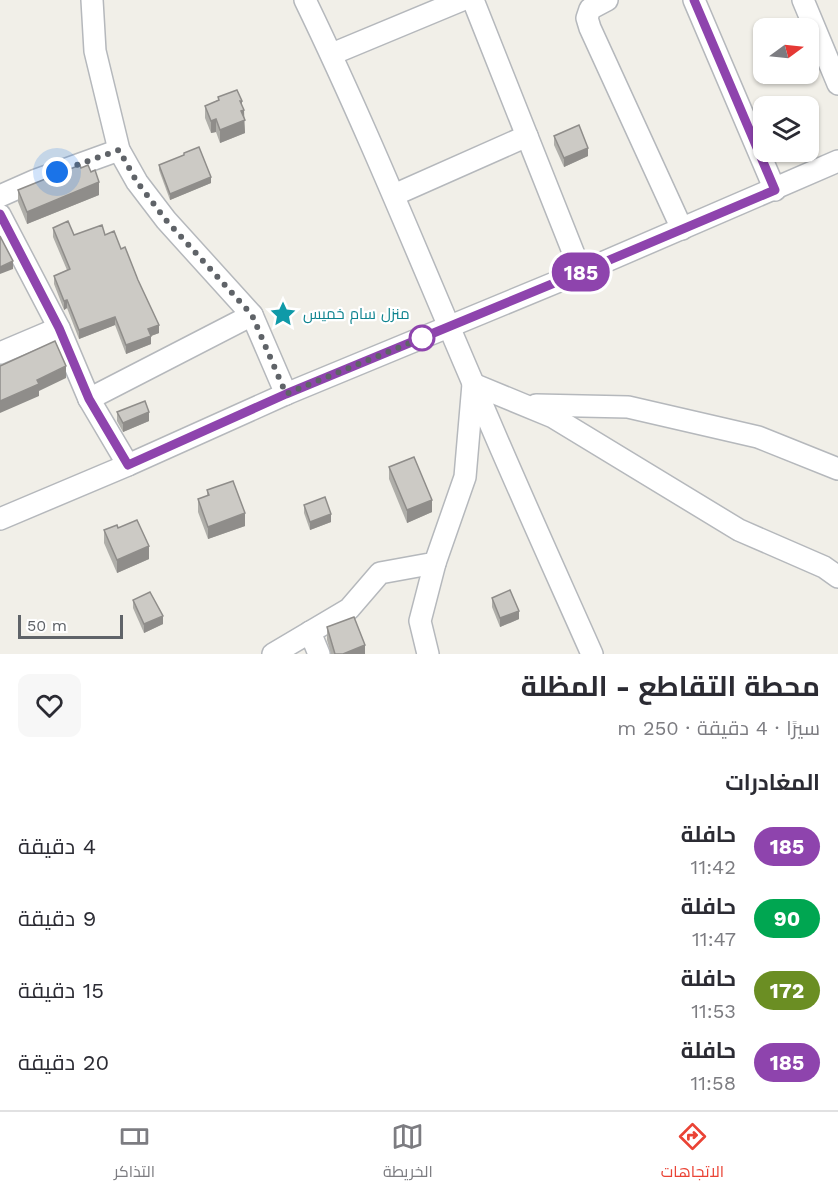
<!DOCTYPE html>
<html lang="ar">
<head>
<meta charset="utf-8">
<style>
  :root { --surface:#fff; --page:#f7f7f7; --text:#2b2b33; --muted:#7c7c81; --line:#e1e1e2; --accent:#ea4335 }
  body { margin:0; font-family:"Work Sans",Cairo,sans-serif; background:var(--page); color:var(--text); direction:rtl; height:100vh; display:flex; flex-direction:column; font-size:22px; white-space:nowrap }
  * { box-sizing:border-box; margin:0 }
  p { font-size:20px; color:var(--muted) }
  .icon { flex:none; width:33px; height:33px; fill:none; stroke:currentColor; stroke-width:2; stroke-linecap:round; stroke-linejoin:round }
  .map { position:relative; height:654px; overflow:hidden; direction:ltr }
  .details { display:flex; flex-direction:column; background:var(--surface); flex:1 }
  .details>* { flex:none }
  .badge { padding:0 12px; border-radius:20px; font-size:21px; line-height:39px }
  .needle { width:39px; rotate:75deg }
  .controls { position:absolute; left:753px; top:18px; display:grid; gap:12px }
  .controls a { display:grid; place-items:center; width:66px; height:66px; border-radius:12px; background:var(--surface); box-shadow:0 2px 4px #0004; font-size:30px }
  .scale { position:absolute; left:18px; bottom:15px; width:105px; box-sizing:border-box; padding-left:6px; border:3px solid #5f6368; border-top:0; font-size:16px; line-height:21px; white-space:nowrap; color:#5f6368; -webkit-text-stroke:4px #fff; paint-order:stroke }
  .you { position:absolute; width:30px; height:30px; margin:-15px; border:4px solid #fff; border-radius:50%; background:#1a73e8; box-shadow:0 0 0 9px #1a73e833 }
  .map>.badge { position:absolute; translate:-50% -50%; box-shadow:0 0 0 3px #fff }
  h2 { padding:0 18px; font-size:22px; line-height:54px }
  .round { display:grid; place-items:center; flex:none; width:63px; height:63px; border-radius:12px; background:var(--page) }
  .summary { display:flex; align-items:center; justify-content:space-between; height:102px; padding:0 18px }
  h1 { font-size:28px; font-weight:700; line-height:45px }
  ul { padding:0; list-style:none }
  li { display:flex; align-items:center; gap:18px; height:72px; padding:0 18px }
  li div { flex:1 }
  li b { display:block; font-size:22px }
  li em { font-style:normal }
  li .badge { min-width:66px; font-weight:700; text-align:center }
  .dock { display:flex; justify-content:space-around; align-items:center; height:84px; border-top:2px solid var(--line); background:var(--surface); font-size:16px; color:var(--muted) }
  .dock a { display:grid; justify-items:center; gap:3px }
  .dock .selected { color:var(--accent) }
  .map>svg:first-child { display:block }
</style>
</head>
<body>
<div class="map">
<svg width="838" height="654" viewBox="0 0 838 654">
  <rect width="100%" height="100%" fill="#f1efe8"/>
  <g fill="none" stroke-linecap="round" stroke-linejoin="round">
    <g stroke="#b5b8bc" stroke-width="24">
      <g id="minor">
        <path d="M92 0 95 51 119 150 137 182 166 220 252 315 286 394"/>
        <path d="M305 0C366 126 418 255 473 383 511 474 552 564 592 654"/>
        <path d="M473 0 581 272"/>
        <path d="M607 0 590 9 587 18 590 28 682 229"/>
        <path d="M694 0 775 190"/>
        <path d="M803 0 838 84"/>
        <path d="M332 54 462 0"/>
        <path d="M394 195 527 136"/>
        <path d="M0 196 36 180 119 150"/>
        <path d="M0 215 59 328 89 399 128 465"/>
        <path d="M0 353 59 328"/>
        <path d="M89 399 252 315"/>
        <path d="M536 405 628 407 758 437 838 469"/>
        <path d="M0 519 128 465 286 394 581 272 838 161"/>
        <path d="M310 632 319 654"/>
        <path d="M273 654 349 609 380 573 435 563 465 477 473 384 553 417 739 530 824 567 838 577"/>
        <path d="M428 654 420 621 435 563"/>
      </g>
    </g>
    <use href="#minor" stroke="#fff" stroke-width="21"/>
  </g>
  <g fill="#afaea9">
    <path d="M218 97 242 105 245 133 220 143 216 132 211 133 205 118V106L218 100Z"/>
    <path d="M554 136 588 156 564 167 554 145Z"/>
    <path d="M159 165 211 183 170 200 159 170Z"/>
    <path d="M81 168 99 195 27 224 18 202V190Z"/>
    <path d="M53 228 74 235H105L159 333 151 336V344L126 354 115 325 79 339 67 308 64 310 54 284V276L67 270 53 237Z"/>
    <path d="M117 412 149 421 123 432 117 421Z"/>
    <path d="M389 467 432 512 407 523 389 479Z"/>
    <path d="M207 490 245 526 208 539 198 512V499L207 496Z"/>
    <path d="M304 505 331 522 310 530 304 513Z"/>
    <path d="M104 530 149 559 117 573 104 543Z"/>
    <path d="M492 598 519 619 500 627 492 607Z"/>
    <path d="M133 600 163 624 144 633 133 608Z"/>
    <path d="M327 627 365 654H331L327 640Z"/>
  </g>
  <g fill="#8f8d8a">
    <path d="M240 101H242V111L244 110 245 133 220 143V130Z"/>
    <path d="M216 119V132L211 133V121Z"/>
    <path d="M588 148V156L564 167V158Z"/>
    <path d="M211 177V183L170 200V194Z"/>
    <path d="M99 182V195L27 224V212Z"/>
    <path d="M13 261V269L0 274V267Z"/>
    <path d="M67 300V308L64 310V301Z"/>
    <path d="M115 317V325L79 339V330Z"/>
    <path d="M159 325V333L151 336V344L126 354V345L148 329Z"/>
    <path d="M66 366V378L39 391V396L0 413V401L37 380Z"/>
    <path d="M149 412V421L123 432V423Z"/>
    <path d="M432 500V512L407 523V510Z"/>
    <path d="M245 513V526L208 539V527Z"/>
    <path d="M331 514V522L310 530V522Z"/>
    <path d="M149 546V559L117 573V560Z"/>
    <path d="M519 611V619L500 627V618Z"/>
    <path d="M163 616V624L144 633V624Z"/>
    <path d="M365 645V654H343Z"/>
  </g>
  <g fill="#cccac5" stroke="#8f8d8a" stroke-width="1.5">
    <path d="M237 90 242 101H240L244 110 241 111 245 120 220 130 216 119 211 121 205 106 219 100 218 97Z"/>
    <path d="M579 125 588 148 564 158 554 136Z"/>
    <path d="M199 147 211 177 170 194 159 165 184 155V153Z"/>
    <path d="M80 165 81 168 88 165 91 172 95 170 99 182 27 212 18 190Z"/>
    <path d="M68 221 74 235 102 225 105 235 114 231 121 249 125 247 138 280 159 325 148 329 151 336 126 345 115 317 79 330 67 300 64 301 54 276 70 269 53 228Z"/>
    <path d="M0 236 13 261 0 267Z"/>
    <path d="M55 341 66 366 37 380 39 384 0 401V366Z"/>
    <path d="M145 401 149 412 123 423 117 412Z"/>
    <path d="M414 457 432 500 407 510 389 467Z"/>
    <path d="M233 481 245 513 208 527 198 499 209 495 207 490Z"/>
    <path d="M325 497 331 514 310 522 304 505Z"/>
    <path d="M137 520 149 546 117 560 104 530 117 525 118 528Z"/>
    <path d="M510 590 519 611 500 618 492 598Z"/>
    <path d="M150 592 163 616 144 624 133 600Z"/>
    <path d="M354 617 365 645 343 654H335L327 627Z"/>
  </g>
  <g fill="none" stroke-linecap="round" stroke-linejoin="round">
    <g stroke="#fff" stroke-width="14">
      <path id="line" d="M0 214 59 328 89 399 128 465 286 394 581 272 775 190 694 0"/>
    </g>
    <use href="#line" stroke="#8e44ad" stroke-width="9"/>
    <path stroke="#5f6368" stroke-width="6" stroke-dasharray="0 10.8" d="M57 172 119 150 137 182 166 220 252 315 286 394 429 335 422 338"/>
  </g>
  <defs>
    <g id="sight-bare" transform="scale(2.07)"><path d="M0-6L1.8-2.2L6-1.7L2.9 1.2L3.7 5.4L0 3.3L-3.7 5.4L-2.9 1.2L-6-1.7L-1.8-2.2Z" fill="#0f9aa8" stroke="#fff" stroke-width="2.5" paint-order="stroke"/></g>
  </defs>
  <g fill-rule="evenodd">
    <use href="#sight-bare" x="283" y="314"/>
  </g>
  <circle fill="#fff" stroke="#8e44ad" stroke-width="3" cx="422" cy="338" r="12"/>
  <g text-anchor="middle" stroke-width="4.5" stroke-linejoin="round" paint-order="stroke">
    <g font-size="15" fill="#0d838f" stroke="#fff" text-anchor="start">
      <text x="303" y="319">منزل سام خميس</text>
    </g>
  </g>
</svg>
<div class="controls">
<a><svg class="needle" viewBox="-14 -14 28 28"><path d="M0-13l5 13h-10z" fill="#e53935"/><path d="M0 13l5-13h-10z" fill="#7c7c81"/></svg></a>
<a><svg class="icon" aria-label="layers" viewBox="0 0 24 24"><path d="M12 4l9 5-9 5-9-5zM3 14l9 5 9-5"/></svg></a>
</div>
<div class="scale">50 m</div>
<div class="you" style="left:57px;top:172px"></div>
<b class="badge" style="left:581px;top:272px;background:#8e44ad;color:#fff">185</b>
</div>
<section class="details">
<div class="summary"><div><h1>محطة التقاطع - المظلة</h1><p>سيرًا · 4 دقيقة · 250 m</p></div><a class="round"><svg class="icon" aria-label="heart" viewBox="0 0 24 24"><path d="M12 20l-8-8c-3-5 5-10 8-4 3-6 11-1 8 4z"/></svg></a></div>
<h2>المغادرات</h2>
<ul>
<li><span class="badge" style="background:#8e44ad;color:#fff">185</span><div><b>حافلة</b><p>11:42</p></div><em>4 دقيقة</em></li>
<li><span class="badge" style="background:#00a651;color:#fff">90</span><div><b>حافلة</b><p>11:47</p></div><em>9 دقيقة</em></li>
<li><span class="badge" style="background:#6b8e23;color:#fff">172</span><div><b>حافلة</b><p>11:53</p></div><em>15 دقيقة</em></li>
<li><span class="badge" style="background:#8e44ad;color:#fff">185</span><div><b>حافلة</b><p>11:58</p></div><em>20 دقيقة</em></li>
</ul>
</section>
<nav class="dock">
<a class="selected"><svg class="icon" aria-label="directions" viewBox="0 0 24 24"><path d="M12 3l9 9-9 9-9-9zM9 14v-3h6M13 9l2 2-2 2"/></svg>الاتجاهات</a>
<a><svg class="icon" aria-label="map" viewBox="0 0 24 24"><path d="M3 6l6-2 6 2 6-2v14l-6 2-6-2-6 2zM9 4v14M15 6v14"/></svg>الخريطة</a>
<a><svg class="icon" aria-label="tickets" viewBox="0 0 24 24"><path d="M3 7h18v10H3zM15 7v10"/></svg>التذاكر</a>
</nav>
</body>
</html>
